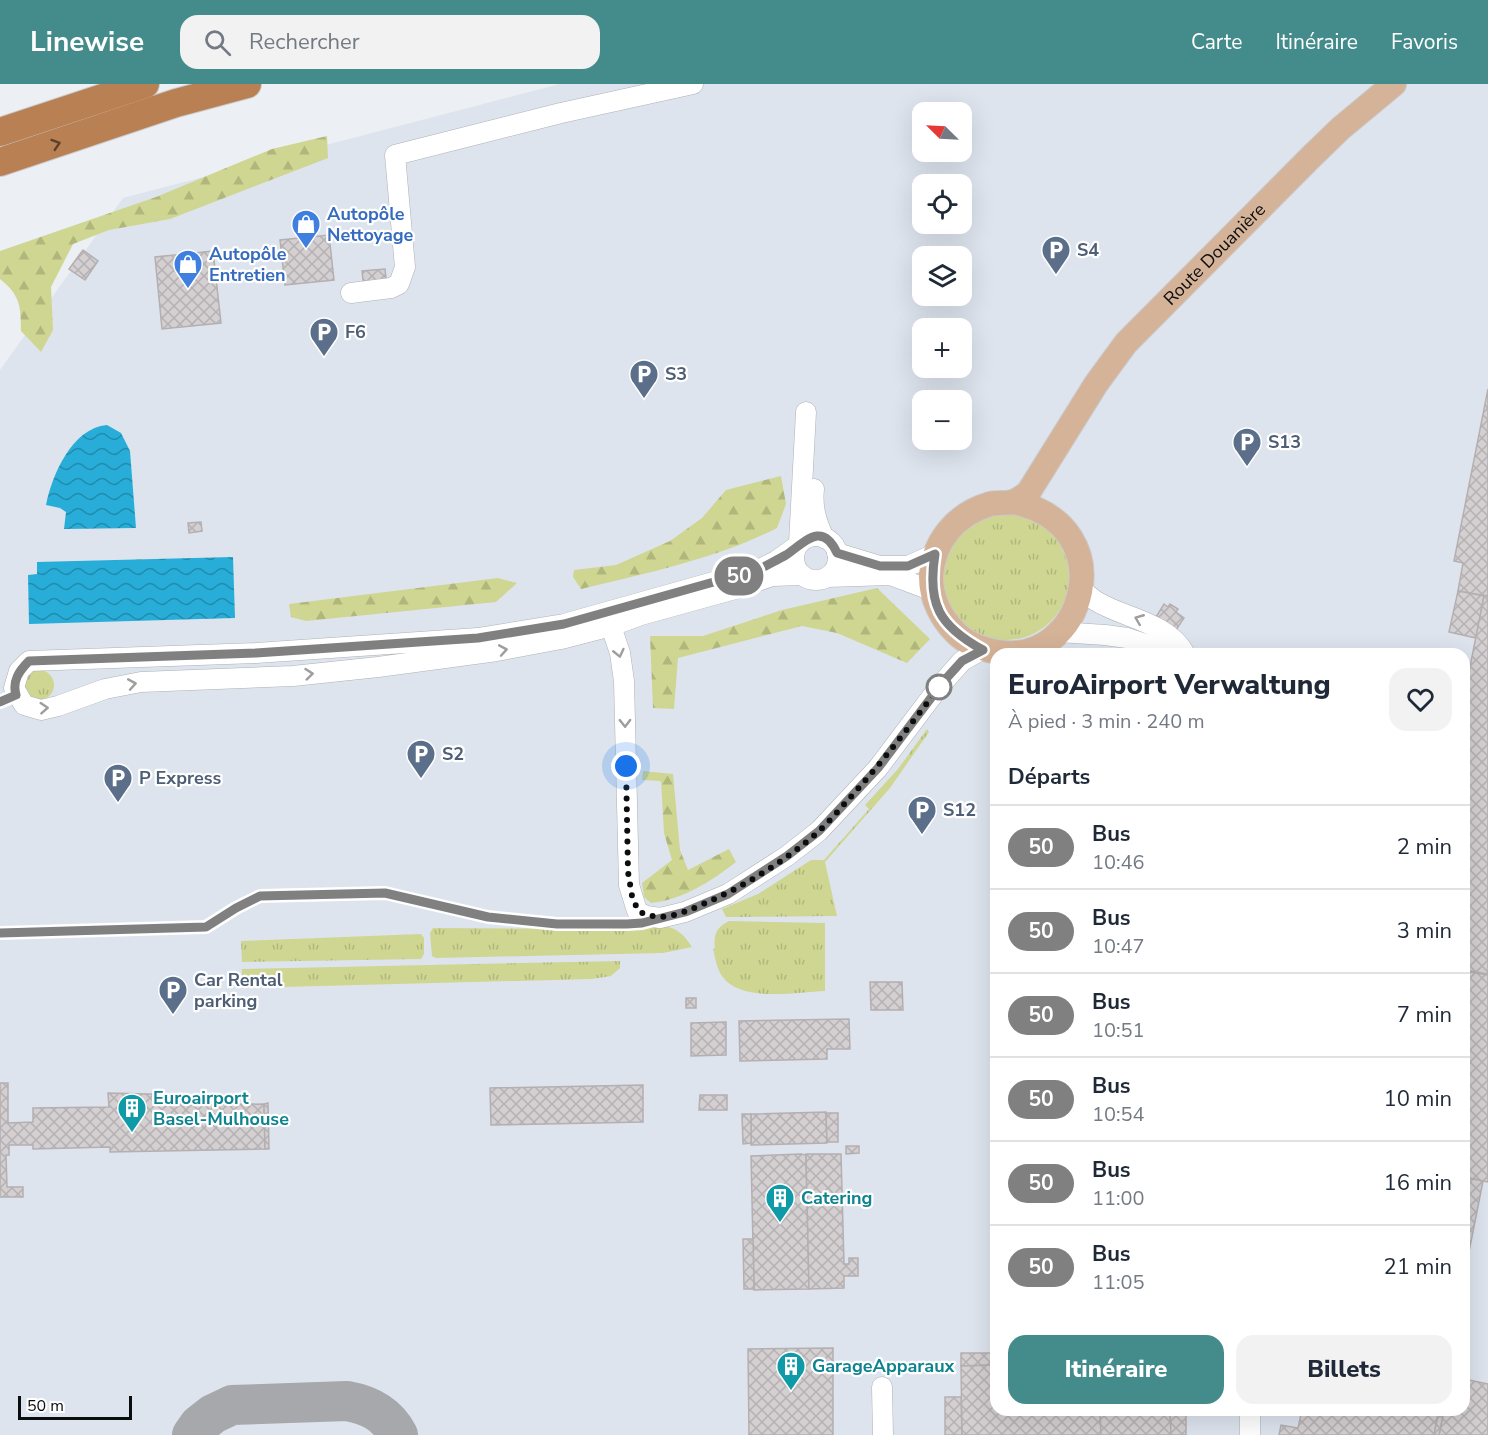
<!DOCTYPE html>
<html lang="fr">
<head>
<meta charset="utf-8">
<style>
  :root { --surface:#fff; --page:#f2f2f3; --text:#1f2937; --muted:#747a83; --line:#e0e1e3; --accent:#448c8b }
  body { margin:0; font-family:"Nunito Sans",sans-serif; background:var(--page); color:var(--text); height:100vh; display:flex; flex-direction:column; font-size:22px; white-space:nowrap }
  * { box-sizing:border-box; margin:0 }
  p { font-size:20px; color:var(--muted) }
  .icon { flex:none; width:33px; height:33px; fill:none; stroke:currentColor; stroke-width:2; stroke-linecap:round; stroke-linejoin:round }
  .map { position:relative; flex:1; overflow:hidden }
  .sheet { position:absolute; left:990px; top:564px; width:480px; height:768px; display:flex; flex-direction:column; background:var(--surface); border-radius:18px; box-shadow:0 6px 24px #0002 }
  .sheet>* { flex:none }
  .badge { padding:0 12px; border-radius:20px; font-size:21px; line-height:39px }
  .needle { width:39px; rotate:294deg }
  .controls { position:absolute; left:912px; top:18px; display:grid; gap:12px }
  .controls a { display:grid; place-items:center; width:60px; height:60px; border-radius:12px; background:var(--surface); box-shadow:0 6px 24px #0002; font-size:30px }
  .scale { position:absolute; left:18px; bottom:15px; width:114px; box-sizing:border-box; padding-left:6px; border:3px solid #0c0d0e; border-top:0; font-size:16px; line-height:21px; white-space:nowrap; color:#0c0d0e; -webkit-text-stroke:4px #fff; paint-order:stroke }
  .you { position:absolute; width:30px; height:30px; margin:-15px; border:4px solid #fff; border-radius:50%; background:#1a73e8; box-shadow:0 0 0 9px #1a73e833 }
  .map>.badge { position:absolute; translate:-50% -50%; box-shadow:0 0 0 3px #fff }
  h2 { padding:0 18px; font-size:22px; line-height:54px }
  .round { display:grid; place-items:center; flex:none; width:63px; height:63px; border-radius:18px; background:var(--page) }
  .headline { display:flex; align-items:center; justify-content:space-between; height:102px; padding:0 18px }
  h1 { font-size:28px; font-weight:800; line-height:45px }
  .primary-button { display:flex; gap:12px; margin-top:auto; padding:12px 18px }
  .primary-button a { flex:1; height:69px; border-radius:18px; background:var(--accent); color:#fff; font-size:24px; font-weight:800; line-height:69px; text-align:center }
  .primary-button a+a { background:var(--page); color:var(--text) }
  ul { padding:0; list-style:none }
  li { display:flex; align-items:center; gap:18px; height:84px; padding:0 18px; border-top:2px solid var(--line) }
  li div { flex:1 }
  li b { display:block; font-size:22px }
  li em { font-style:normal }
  li .badge { min-width:66px; font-weight:700; text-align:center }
  header { display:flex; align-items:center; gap:36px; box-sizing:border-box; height:84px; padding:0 30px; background:var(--accent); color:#fff }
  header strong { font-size:28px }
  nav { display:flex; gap:33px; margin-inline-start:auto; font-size:21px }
  .search { width:420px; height:54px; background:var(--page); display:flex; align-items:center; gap:15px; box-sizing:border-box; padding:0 21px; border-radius:18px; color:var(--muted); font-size:22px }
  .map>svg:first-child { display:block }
</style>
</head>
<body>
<header>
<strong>Linewise</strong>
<div class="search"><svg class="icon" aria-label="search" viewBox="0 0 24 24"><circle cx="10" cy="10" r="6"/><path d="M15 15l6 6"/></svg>Rechercher</div>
<nav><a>Carte</a><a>Itinéraire</a><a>Favoris</a></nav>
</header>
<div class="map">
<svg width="1488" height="1351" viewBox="0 0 1488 1351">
  <defs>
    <pattern id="grass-tufts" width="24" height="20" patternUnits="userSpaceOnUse" patternTransform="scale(1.5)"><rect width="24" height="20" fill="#ced691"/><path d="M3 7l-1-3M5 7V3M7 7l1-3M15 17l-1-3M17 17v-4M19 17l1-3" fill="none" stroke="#b0b67c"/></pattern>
    <pattern id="forest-firs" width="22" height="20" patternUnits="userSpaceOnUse" patternTransform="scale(1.5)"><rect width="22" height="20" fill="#ced691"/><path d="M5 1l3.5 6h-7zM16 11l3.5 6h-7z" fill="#b0b67c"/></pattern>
    <pattern id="water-waves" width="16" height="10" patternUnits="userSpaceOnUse" patternTransform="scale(1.5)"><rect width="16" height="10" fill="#27add7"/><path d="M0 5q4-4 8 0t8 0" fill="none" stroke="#208bad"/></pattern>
    <pattern id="building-cross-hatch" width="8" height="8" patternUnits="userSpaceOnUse" patternTransform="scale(1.5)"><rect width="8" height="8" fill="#d4cfd1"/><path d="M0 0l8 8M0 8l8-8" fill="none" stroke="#b5b1b2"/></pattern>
  </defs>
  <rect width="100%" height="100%" fill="#eceff3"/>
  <path fill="#dde4ee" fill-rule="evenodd" d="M560 0H1488V1351H0V286L123 114ZM922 28H962V68H922ZM922 100H962V140H922ZM922 172H962V212H922ZM922 244H962V284H922ZM922 316H962V356H922ZM996 570H1464V1326H996Z"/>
  <g fill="url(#grass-tufts)">
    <circle cx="1006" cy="493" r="63"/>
    <circle cx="39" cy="601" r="15"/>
    <path d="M927 645 929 648 890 704 825 778 837 832 726 833 722 825 758 810 811 776H824L869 725 865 721 898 685Z"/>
    <path d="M729 837 825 839V907C796 908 740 919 722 892 717 885 715 873 713 865L715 864C713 850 717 843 729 837Z"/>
    <path d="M664 842C679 845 684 851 692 863L663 869 436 874 432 872 430 849 433 844 628 845Z"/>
    <path d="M421 850 424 854V870L421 875 242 878 241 857Z"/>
    <path d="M620 877V884L611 892 592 895 242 904V885Z"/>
  </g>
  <g fill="url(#forest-firs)">
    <path d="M327 52 328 74 170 135 109 146 73 160 51 203 53 246 41 268 21 247C21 222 20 211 0 195V167L156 113 272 65Z"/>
    <path d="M781 392 786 420 777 444C716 475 647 489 581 505L573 493 574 486 616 481 670 457 702 434 726 406Z"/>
    <path d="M498 494 517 499 496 518 306 537 291 533 289 520Z"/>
    <path d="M877 504 930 555 907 579 837 549 802 542 678 574 674 625 653 624 650 552H703L782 526Z"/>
    <path d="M643 687 673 690 680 766 688 786 729 765 736 778C712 797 682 816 651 819L644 813 642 799 672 776 664 749 661 697 642 696Z"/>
  </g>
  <g fill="url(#water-waves)">
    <path d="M107 341 121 349 130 367 136 444 64 445 66 428 60 424 46 421C52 391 72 344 107 341Z"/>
    <path d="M233 473 235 534 29 540 28 491 37 490V478Z"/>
  </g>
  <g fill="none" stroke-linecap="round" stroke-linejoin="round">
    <path stroke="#a6a8ab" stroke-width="40" d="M192 1351 199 1341 213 1330 232 1321 347 1317C370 1321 387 1330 398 1351"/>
  </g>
  <g fill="url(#building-cross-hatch)" stroke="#b4afb1" stroke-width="1.5">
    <path d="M329 151 334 196 285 201 280 156Z"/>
    <path d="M83 166 98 177 85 196 69 185Z"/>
    <path d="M213 167 221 239 162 245 155 173Z"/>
    <path d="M385 185 387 203 364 205 362 187Z"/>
    <path d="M1488 305V512L1458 507 1463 479 1454 477Z"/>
    <path d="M201 438 202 447 189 449 188 439Z"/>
    <path d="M1458 507 1484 512 1476 554 1449 548Z"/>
    <path d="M1484 512H1488V890L1464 886V613Z"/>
    <path d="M1164 520 1168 523 1170 520 1178 525 1176 528 1184 534 1176 546 1156 533Z"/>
    <path d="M1464 887 1488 891V1098L1464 1093Z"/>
    <path d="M870 898H902L903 926H871Z"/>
    <rect x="686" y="914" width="10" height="10"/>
    <path d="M849 935 850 965H827V975L740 977 739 937Z"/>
    <path d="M726 938V971L691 972V939Z"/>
    <path d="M0 999H8V1039L33 1038V1024L109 1023 108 1009 188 1011 186 1021 264 1020 265 1065 110 1068V1063L33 1065V1061H9V1071H6L7 1103H23V1113H0Z"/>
    <path d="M643 1001V1038L491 1041 490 1004Z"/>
    <path d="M700 1011H727V1026H699Z"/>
    <path d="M268 1019 269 1065H265L264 1020Z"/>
    <path d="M826 1028 827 1059 751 1061V1030Z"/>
    <path d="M826 1029H838V1058H827Z"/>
    <path d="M742 1030H751V1059L743 1060Z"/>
    <path d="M846 1062H859V1069L846 1070Z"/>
    <path d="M801 1070 806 1071 809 1205 754 1206 751 1072Z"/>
    <path d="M806 1070H841L844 1180H849V1174H858V1192H844V1204L809 1205Z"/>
    <path d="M1464 1093 1483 1097 1464 1193Z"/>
    <path d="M743 1155H753L754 1205H744Z"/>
    <path d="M833 1264V1351H749L748 1265Z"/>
    <path d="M961 1269H996V1281L961 1282Z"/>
    <path d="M996 1281V1326H1100L1101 1351H962L961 1282Z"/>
    <path d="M1464 1295 1488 1300V1351H1439L1444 1326H1464Z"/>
    <path d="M945 1313H961L962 1351H945Z"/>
    <path d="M1100 1326H1170L1171 1351H1101Z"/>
    <path d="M1170 1326H1186V1351H1171Z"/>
    <path d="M1302 1326H1439L1434 1351H1279L1281 1341 1298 1344Z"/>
    <path d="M1439 1326H1444L1439 1351H1434Z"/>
  </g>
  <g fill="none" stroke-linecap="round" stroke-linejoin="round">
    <g stroke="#aeb1b5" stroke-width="21">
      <g id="minor">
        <path d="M351 209 391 204 399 200 405 183 395 71 561 29 693 0"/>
        <path d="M814 405C812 423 816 437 824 454"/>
        <circle cx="816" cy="474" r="22"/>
        <path d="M799 459 806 328"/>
        <path d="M797 462 776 477 760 485 564 540 478 554 256 569 29 577 19 587 14 604 24 621 41 626 58 622 105 605 141 598 293 592 378 583 497 567 561 555 611 542 641 531 735 505 772 492 802 491"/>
        <path d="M837 469 880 482H908L935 470"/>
        <path d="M827 493 890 491 933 507"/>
        <path d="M1081 505C1086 509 1091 514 1096 517 1123 534 1168 538 1185 570"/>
        <path d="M611 542 620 569 624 597 629 801 637 827 646 832 660 834 685 828 728 810 787 772 819 747 878 684 939 603 962 577 983 565"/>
        <path d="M1059 548 1105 551 1127 554 1166 567 1169 570"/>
        <path d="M882 1303 883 1351"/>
        <path d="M1250 1326V1351"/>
      </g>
    </g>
    <g stroke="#cacaca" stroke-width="26">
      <g id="major">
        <path id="s1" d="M1013 418C1126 441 1084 584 997 568 982 565 967 560 956 549 941 534 931 514 931 493 933 457 956 430 990 420 997 418 1005 420 1012 418 1017 417 1023 412 1028 409L1096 300 1126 259 1312 72 1341 44 1394 0"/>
      </g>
    </g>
    <g stroke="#cacaca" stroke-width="30">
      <g id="highway">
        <path d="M0 48 145 0"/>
        <path d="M0 78 176 19 247 0"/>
      </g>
    </g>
    <use href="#minor" stroke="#fff" stroke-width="20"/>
    <use href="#major" stroke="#d5b398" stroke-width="24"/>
    <use href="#highway" stroke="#b98054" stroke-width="28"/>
  </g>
  <defs><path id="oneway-chevron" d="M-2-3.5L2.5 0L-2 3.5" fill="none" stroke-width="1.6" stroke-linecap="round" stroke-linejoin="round" transform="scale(1.5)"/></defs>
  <use stroke="#5a412e" href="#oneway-chevron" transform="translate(56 60) rotate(-18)"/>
  <g stroke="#9e9e9f">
    <use href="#oneway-chevron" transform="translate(1139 535) rotate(-158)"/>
    <use href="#oneway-chevron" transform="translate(503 566) rotate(-10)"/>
    <use href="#oneway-chevron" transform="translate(619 569) rotate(77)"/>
    <use href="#oneway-chevron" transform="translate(309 590) rotate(-6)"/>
    <use href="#oneway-chevron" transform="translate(132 600) rotate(-10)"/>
    <use href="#oneway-chevron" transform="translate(44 624) rotate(-4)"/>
    <use href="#oneway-chevron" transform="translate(625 639) rotate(89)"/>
  </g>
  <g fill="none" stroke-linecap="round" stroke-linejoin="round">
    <g stroke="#fff" stroke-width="14">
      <path id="line" d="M0 618 16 611C12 597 19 587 29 577L256 569 478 554 564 540 760 485C769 480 777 476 786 471 804 459 822 436 837 469L880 482H908L935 470C927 520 939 542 983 566L962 577 943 598 878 684 819 747 787 772 728 810 685 828 642 839 627 840H557L488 833 385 809 260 812 236 824 206 843 0 849"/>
    </g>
    <use href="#line" stroke="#808080" stroke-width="9"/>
    <path stroke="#0c0d0e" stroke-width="6" stroke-dasharray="0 10.8" d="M626 682 628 788 632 812 638 827C660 839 681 830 703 820 742 804 787 776 819 747 829 738 838 727 847 717 880 681 910 642 939 603"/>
  </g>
  <defs>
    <g id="shop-pin" transform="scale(1.5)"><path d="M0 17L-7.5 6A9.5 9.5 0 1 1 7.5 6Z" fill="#3f7fe0" stroke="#fff"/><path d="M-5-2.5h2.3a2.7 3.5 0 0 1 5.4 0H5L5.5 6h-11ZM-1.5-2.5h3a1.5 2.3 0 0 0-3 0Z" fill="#fff"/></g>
    <g id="parking-pin" transform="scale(1.5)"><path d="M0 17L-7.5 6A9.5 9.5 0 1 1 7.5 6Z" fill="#5c6f8a" stroke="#fff"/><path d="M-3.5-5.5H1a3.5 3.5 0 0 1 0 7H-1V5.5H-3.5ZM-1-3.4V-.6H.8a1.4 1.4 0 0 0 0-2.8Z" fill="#fff"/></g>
    <g id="building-pin" transform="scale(1.5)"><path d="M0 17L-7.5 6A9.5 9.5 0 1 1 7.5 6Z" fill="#0f9aa8" stroke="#fff"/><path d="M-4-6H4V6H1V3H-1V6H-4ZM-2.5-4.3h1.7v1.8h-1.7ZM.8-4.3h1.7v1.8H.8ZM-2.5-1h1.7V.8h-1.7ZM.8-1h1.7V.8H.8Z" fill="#fff"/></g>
  </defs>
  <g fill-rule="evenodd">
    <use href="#shop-pin" x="306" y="140"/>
    <use href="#parking-pin" x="1056" y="166"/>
    <use href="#shop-pin" x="188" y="180"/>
    <use href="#parking-pin" x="324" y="248"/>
    <use href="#parking-pin" x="644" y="290"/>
    <use href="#parking-pin" x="1247" y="358"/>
    <use href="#parking-pin" x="421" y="670"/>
    <use href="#parking-pin" x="118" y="694"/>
    <use href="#parking-pin" x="922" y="726"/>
    <use href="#parking-pin" x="173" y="906"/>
    <use href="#building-pin" x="132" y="1024"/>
    <use href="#building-pin" x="780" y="1114"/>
    <use href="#building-pin" x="791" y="1282"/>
  </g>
  <circle fill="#fff" stroke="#808080" stroke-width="3" cx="939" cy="603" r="12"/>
  <g text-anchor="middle" stroke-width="4.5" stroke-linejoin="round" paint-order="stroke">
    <g font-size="18" font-weight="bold" fill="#366cbe" stroke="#fff" text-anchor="start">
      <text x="327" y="136">Autopôle<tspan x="327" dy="21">Nettoyage</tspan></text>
      <text x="209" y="176">Autopôle<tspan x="209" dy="21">Entretien</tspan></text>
    </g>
    <g font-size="18" font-weight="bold" fill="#4e5e75" stroke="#fff" text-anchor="start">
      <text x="1077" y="172">S4</text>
      <text x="345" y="254">F6</text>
      <text x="665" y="296">S3</text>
      <text x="1268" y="364">S13</text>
      <text x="442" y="676">S2</text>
      <text x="139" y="700">P Express</text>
      <text x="943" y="732">S12</text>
      <text x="194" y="902">Car Rental<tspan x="194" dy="21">parking</tspan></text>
    </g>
    <g font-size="18" fill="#0c0d0e" stroke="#fff">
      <text dy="6" stroke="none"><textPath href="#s1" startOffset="794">Route Douanière</textPath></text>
    </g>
    <g font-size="18" font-weight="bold" fill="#0d838f" stroke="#fff" text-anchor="start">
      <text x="153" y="1020">Euroairport<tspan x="153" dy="21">Basel-Mulhouse</tspan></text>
      <text x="801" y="1120">Catering</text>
      <text x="812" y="1288">GarageApparaux</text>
    </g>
  </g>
</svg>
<div class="controls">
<a><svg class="needle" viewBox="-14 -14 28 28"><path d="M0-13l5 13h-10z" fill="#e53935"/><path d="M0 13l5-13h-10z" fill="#747a83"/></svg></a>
<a><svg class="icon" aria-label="locate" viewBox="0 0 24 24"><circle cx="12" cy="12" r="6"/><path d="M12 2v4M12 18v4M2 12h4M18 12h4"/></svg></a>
<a><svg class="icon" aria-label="layers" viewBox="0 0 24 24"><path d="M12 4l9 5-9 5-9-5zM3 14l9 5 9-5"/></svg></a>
<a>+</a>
<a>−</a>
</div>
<div class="scale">50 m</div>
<div class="you" style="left:626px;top:682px"></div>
<b class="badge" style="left:739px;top:492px;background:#808080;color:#fff">50</b>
<section class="sheet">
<div class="headline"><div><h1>EuroAirport Verwaltung</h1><p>À pied · 3 min · 240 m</p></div><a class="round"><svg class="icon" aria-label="heart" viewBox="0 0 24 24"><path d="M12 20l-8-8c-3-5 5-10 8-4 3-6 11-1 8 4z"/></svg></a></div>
<h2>Départs</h2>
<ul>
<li><span class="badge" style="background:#808080;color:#fff">50</span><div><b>Bus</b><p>10:46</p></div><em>2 min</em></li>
<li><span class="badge" style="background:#808080;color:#fff">50</span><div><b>Bus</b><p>10:47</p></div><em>3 min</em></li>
<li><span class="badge" style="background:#808080;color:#fff">50</span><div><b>Bus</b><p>10:51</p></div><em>7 min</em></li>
<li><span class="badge" style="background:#808080;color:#fff">50</span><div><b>Bus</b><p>10:54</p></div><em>10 min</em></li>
<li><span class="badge" style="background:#808080;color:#fff">50</span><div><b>Bus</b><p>11:00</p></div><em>16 min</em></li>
<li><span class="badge" style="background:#808080;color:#fff">50</span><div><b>Bus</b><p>11:05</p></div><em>21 min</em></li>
</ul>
<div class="primary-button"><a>Itinéraire</a><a>Billets</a></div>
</section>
</div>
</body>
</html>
